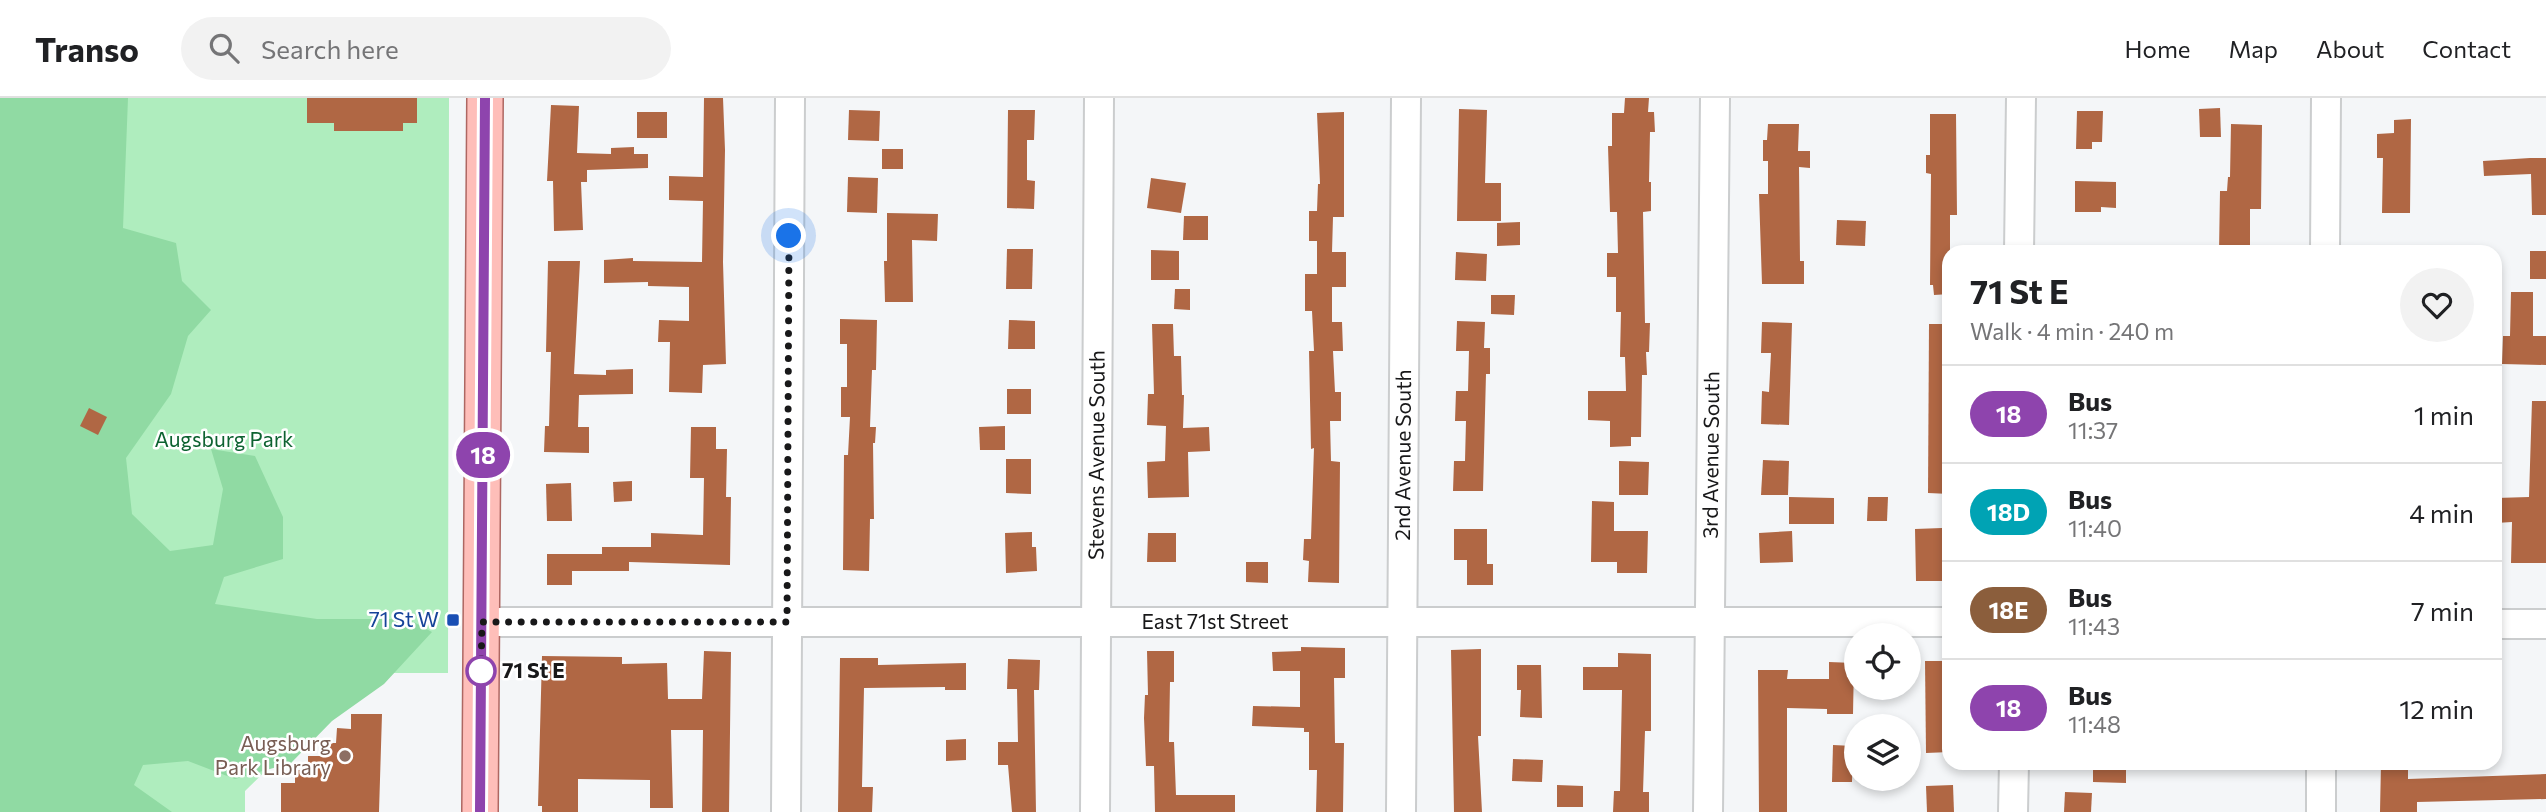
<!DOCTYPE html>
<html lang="en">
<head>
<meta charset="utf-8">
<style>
  :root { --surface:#fff; --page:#f2f2f2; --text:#202124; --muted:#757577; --line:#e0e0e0 }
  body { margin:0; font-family:Commissioner,sans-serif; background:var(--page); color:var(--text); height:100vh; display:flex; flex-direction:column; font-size:26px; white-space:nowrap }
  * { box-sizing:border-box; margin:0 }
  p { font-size:23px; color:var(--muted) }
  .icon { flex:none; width:38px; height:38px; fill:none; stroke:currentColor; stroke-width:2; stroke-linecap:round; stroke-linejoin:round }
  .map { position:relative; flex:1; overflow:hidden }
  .sheet { position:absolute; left:1942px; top:147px; width:560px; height:525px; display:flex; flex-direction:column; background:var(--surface); border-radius:21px; box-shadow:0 4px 10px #0003 }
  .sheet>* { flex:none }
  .badge { padding:0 14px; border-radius:23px; font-size:24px; line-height:46px }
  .tools { position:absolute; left:1844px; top:525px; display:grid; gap:14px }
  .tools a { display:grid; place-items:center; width:77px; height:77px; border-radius:50%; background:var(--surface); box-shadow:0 4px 10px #0003; font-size:35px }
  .you { position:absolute; width:35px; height:35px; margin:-18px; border:5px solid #fff; border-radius:50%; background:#1a73e8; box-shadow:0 0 0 10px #1a73e833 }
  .map>.badge { position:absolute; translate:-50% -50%; box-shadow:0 0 0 4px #fff }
  .round { display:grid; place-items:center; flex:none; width:74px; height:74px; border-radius:37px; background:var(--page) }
  .head { display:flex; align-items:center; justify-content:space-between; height:119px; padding:0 28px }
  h1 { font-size:33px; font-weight:700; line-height:52px }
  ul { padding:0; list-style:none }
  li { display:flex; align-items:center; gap:21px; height:98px; padding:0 28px; border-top:2px solid var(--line) }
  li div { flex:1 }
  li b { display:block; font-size:26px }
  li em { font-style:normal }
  li .badge { min-width:77px; font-weight:700; text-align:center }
  header { display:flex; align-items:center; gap:42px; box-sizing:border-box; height:98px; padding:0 35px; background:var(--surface); border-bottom:2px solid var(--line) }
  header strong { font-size:33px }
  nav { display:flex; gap:38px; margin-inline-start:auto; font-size:24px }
  .search { width:490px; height:63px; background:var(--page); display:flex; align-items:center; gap:18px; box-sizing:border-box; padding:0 24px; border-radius:38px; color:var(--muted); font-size:26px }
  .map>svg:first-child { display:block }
</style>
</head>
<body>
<header>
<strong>Transo</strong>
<div class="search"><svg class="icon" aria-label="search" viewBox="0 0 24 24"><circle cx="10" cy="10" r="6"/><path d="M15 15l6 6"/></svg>Search here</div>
<nav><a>Home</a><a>Map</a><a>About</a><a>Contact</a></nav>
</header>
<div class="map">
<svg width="2546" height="714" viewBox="0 0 2546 714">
  <rect width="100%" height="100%" fill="#f4f6f8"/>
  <path fill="#afedbe" d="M0 0H449L448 575H365L245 693V714H0Z"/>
  <path fill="#90daa3" d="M0 0H128L123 130 176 145 182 183 211 212 188 238 171 296 126 360 132 416 170 453 213 447 223 391 211 351 255 358 283 419V461L224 479 215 506 317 521H408L432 534 384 586 332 623 291 665 235 681 188 663 143 667 134 687 172 714H0Z"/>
  <g fill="#b06744">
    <path d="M307 0H417V25H403V33H334V25H307Z"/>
    <path d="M704 0H723L725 52 723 164 726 266 703 267 702 295 669 294 670 244H658L659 222 689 223V189L648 188V184L604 185V162L633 160V163L702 164 703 103 669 102V78L703 79Z"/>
    <path d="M1625 0H1649L1648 14H1654L1655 34H1650L1649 84H1651V113L1643 114 1645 225H1650L1649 254H1646L1647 277H1642L1641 339H1631V348L1610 349V323L1588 322V293H1626L1625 259H1620L1621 214H1616V179H1607V155H1618L1617 114H1610L1608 48H1612V15H1624Z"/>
    <path d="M551 7 579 8 577 55 611 56V50L634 49V56H648V70L587 72V84H581L583 132 554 133 553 83H547Z"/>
    <path d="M2220 10 2221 39H2200L2199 11Z"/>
    <path d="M1459 11 1487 12 1485 85H1501V123H1457Z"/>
    <path d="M849 12 880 13 879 43 848 42Z"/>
    <path d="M1008 12H1035L1034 42H1027V82L1035 83 1034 111 1007 110Z"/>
    <path d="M2077 13H2103L2102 44H2092V51H2076Z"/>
    <rect x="637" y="14" width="30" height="26"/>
    <path d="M1344 14V119H1333L1332 154H1346V189H1332V224H1342L1343 253H1333L1335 294H1341V323H1330L1331 363 1340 364 1339 485 1308 484 1309 463 1303 462 1304 441H1311L1314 350 1311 351 1309 253H1314L1312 213H1305V176H1317V143H1309V113H1317L1318 86H1320L1317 15Z"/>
    <path d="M1930 16H1956L1957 117H1950V196L1934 197 1933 187H1930L1931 76 1926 75V57H1930Z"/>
    <path d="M2411 21 2410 115H2382L2383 60H2377V36L2394 35V22Z"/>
    <path d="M1768 26H1799L1798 53H1810V70L1799 69 1800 163H1804V186H1762L1759 96H1768V63H1763V42H1767Z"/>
    <path d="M2231 26 2262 27 2261 111H2250V154H2219L2220 93H2227L2228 79H2230Z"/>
    <rect x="882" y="51" width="21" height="20"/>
    <path d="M2530 60H2546V117H2532L2531 76 2484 78 2483 63Z"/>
    <path d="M848 79 878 80 877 115 847 114Z"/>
    <path d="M1151 80 1186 85 1181 115 1147 110Z"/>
    <path d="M2075 83 2116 84V110L2101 109V114H2075Z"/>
    <path d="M887 115 938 116 937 143 912 142 913 204H885L884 163H887Z"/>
    <path d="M1184 118H1208V142H1183Z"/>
    <path d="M1837 122 1866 123 1865 148 1836 147Z"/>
    <path d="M1520 124V147L1497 148V125Z"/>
    <path d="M1007 151H1033L1032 191H1006Z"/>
    <path d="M1151 152 1179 153V182H1151Z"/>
    <rect x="2530" y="153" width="16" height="28"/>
    <path d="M1456 154 1487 156 1486 183 1455 182Z"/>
    <path d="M548 163H580L574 276 606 277V272L633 271V296L579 297 578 329H589V355L544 354 545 328H549L551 254H546Z"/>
    <path d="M1175 191H1190V212L1174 211Z"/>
    <path d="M2511 194H2533V238H2546V267L2502 266 2503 238H2510Z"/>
    <path d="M1491 197H1515L1514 217 1491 216Z"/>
    <path d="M840 221 877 222 876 272H872L870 329H876L875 345H873L874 421H870L869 473 843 472 844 357H848L850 319H841V289H847V246H840Z"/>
    <path d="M1009 222 1035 223V251H1008Z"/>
    <path d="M1457 223 1485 224 1484 250H1490V276H1486L1483 393H1453L1454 363H1465L1466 323H1455L1456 293H1468L1469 253H1456Z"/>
    <path d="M1762 224 1792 225 1789 327 1761 326 1762 293 1769 294 1771 255H1761Z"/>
    <path d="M1152 226H1173L1174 258H1181L1182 297H1184L1183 330 1209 329 1210 353 1188 354 1189 399 1148 400 1147 364 1165 363 1166 328 1147 327 1148 296H1154Z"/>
    <path d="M1929 226H1950V396L1928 395Z"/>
    <rect x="1007" y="291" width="24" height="25"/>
    <path d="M2532 303H2546V465H2511L2512 424 2496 425V400L2529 399Z"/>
    <path d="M89 310 107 319 98 337 80 328Z"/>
    <path d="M1005 328V352H980L979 329Z"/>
    <path d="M691 329H716V351H727L726 399H731L730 467 629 464V473H572V487H547V456H602V449H651V435L703 437 704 380H690Z"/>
    <path d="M1006 361H1031V396L1006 395Z"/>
    <path d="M1763 362 1789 363 1788 397H1761Z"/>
    <path d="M1619 363 1649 364 1648 397H1619Z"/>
    <path d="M632 383V403L614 404 613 384Z"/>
    <path d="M571 385 572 423H547L546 386Z"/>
    <path d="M1789 399 1834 400V426H1789Z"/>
    <path d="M1868 399H1888L1887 423H1867Z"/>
    <path d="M1592 403 1614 404V433H1648L1647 475H1617V464H1591Z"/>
    <path d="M1942 430 1943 466H1950V483H1916L1915 431Z"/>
    <path d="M1454 431H1487V466H1493V487H1467V462H1454Z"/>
    <path d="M1792 433 1793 464 1760 465 1759 435Z"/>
    <path d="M1032 434V449H1036L1037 473 1006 475 1005 435Z"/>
    <path d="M1148 435H1176V464H1147Z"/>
    <path d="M1246 464H1268V485L1246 484Z"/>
    <path d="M1301 549 1345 550V580H1334L1335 645H1344L1343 714H1316L1317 672H1309V634H1304V630L1252 628 1253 608 1300 609V573H1273L1272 554 1301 553Z"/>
    <path d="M1481 551V638H1478L1482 714H1454L1451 552Z"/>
    <path d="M704 553 731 554 729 714H702L703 632H671L673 710H650V682L578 681V714H542V708H538L542 558 622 559V566L667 565 668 601H702Z"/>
    <path d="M1147 553H1174V584H1170L1169 644H1174L1176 697H1235V714H1155L1154 668H1146L1144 620 1145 597H1148Z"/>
    <path d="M1618 555 1651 556V633H1645L1643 694H1649V714H1613L1614 693H1620L1622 592H1583V569H1618Z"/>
    <path d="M840 560H878V567L966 565V592H945V589L864 590 862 689H873L872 714H838Z"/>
    <path d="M1008 561 1040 562 1039 592H1034L1036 714H1012L1008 667H998V644H1018L1017 591H1007Z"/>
    <path d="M1925 563H1950V654L1926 655Z"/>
    <path d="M1829 564 1854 565 1853 616H1827V611L1787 610V714H1759L1758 572H1788L1787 581H1829Z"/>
    <path d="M1517 567H1541L1542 620 1520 619 1521 592H1517Z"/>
    <path d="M351 616H382L379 714H281V685H295V672H308V658H323V645H336L337 630 351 631Z"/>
    <path d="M966 641V662L946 663V642Z"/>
    <path d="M1833 647 1853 648 1852 684H1832Z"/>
    <path d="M1513 661 1543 662 1542 684 1512 683Z"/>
    <path d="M2093 665H2126V685L2093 684Z"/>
    <path d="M2381 665H2408V681L2546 676V701L2417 704V714H2380Z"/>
    <path d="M1557 687 1583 688V709H1557Z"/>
    <path d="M1953 687 1954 714H1927L1926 688Z"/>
    <path d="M2065 694 2092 695 2091 714H2064Z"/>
  </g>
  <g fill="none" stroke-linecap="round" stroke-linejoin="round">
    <g stroke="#cbcdce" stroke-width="32">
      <g id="minor">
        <path d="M2019 154 2021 0"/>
        <path d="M2325 154 2326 0"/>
        <path id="s1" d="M482 524H1950"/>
        <path d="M2496 526H2546"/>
        <path d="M786 714 790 0"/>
        <path id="s2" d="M1095 714 1099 0"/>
        <path id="s3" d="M1401 714 1406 0"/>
        <path id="s4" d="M1708 714 1715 0"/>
        <path d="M2013 714 2014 665"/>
        <path d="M2321 714V665"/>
      </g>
    </g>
    <g stroke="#ae6762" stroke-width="38">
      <path id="major" d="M480 714 485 0"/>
    </g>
    <use href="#minor" stroke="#fff" stroke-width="28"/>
    <use href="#major" stroke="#febeb9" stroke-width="35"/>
  </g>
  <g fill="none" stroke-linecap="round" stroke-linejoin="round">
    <g stroke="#fff" stroke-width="16">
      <path id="line" d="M480 714 485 0"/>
    </g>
    <use href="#line" stroke="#8e44ad" stroke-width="10"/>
    <path stroke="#181819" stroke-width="7" stroke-dasharray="0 12.6" d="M481 573 482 524H787L789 138"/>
  </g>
  <rect fill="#1a4fb4" stroke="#fff" stroke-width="2.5" x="446" y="515" width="14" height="14" rx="3.5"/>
  <circle fill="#fff" stroke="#8e44ad" stroke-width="3.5" cx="481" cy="573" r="14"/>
  <circle fill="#8d6e63" stroke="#fff" stroke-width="2.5" cx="345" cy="658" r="7"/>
  <g text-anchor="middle" stroke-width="5" stroke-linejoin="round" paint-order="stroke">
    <g font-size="21" fill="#0d6231" stroke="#fff">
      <text x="224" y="349">Augsburg Park</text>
    </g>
    <g font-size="21" fill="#181819" stroke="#fff">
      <text dy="7" stroke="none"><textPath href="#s2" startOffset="357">Stevens Avenue South</textPath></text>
      <text dy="7" stroke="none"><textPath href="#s3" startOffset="357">2nd Avenue South</textPath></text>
      <text dy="7" stroke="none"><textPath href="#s4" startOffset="357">3rd Avenue South</textPath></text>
      <text dy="7" stroke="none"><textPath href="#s1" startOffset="733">East 71st Street</textPath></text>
    </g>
    <g font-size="21" fill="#164399" stroke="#fff" text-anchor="end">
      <text x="439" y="529">71 St W</text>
    </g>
    <g font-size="21" font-weight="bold" fill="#181819" stroke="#fff" text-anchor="start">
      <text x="502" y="580">71 St E</text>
    </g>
    <g font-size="21" fill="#785e54" stroke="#fff" text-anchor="end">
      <text x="331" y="653">Augsburg<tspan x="331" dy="24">Park Library</tspan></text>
    </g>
  </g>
</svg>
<div class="tools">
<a><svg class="icon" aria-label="locate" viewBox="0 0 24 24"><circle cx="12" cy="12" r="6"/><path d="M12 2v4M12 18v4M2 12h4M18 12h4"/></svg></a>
<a><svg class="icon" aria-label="layers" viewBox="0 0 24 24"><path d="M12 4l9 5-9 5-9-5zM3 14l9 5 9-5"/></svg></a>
</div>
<div class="you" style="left:789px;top:138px"></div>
<b class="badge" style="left:483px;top:357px;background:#8e44ad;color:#fff">18</b>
<section class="sheet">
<div class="head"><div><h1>71 St E</h1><p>Walk · 4 min · 240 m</p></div><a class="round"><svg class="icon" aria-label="heart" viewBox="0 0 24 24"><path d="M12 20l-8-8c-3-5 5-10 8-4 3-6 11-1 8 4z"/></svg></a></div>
<ul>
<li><span class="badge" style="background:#8e44ad;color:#fff">18</span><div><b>Bus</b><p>11:37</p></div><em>1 min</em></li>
<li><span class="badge" style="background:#00a3b4;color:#fff">18D</span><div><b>Bus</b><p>11:40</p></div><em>4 min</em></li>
<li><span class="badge" style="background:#8b5e3c;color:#fff">18E</span><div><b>Bus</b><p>11:43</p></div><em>7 min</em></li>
<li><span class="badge" style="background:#8e44ad;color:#fff">18</span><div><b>Bus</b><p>11:48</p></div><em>12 min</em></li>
</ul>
</section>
</div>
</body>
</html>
